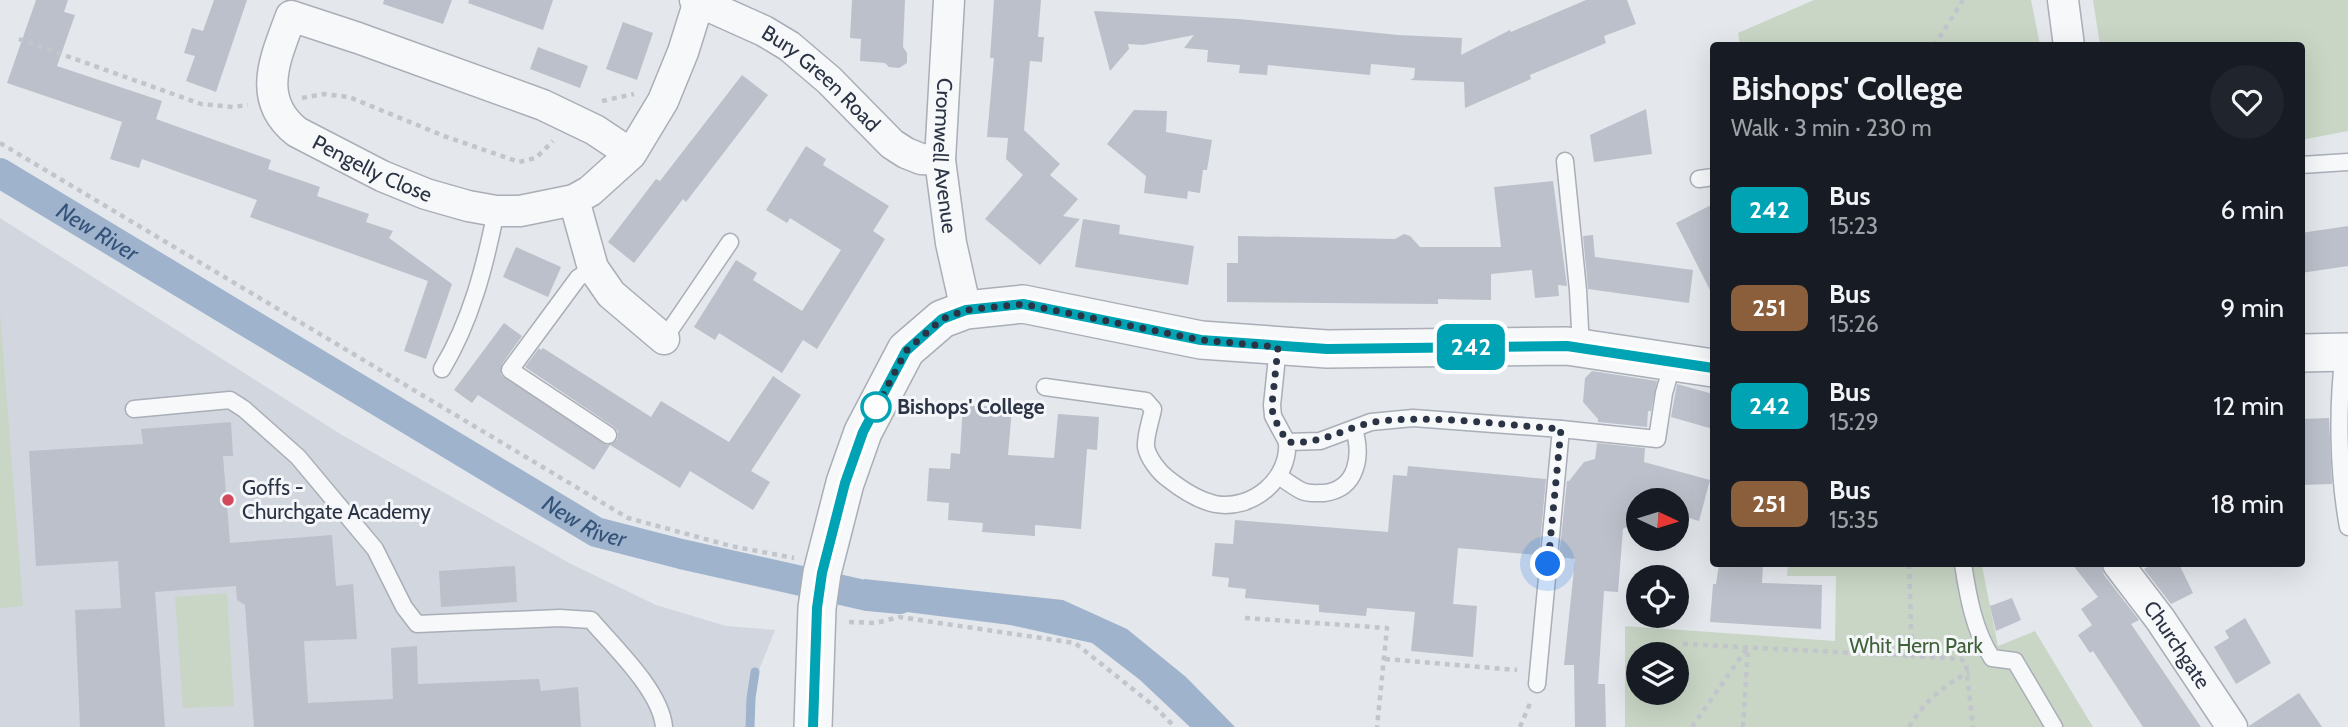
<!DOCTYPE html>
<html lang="en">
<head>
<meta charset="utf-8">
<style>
  :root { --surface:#171b24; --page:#20242c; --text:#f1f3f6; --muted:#9ea1a6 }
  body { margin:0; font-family:Cabin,sans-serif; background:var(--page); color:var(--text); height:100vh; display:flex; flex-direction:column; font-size:26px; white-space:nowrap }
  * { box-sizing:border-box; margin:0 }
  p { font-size:23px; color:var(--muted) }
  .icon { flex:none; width:38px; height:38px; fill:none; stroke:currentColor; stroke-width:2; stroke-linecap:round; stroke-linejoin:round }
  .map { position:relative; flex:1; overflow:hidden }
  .sheet { position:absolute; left:1710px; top:42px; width:595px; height:525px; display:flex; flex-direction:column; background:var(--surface); border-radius:7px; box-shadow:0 7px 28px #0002 }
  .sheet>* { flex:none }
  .badge { padding:0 14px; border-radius:10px; font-size:24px; line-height:46px }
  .needle { width:46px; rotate:94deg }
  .fabs { position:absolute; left:1626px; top:488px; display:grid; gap:14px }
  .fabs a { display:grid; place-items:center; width:63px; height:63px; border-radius:50%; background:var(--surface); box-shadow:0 7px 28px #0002; font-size:35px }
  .you { position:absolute; width:35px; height:35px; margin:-18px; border:5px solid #fff; border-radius:50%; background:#1a73e8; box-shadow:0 0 0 10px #1a73e833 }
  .map>.badge { position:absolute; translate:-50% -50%; box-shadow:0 0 0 4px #fff }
  .round { display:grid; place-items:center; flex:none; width:74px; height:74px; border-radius:37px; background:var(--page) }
  .summary { display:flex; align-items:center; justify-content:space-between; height:119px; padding:0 21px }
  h1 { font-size:33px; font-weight:800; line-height:52px }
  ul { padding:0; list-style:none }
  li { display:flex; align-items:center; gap:21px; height:98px; padding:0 21px }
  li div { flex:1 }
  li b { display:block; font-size:26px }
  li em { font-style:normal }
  li .badge { min-width:77px; font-weight:700; text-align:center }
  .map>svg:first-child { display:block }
</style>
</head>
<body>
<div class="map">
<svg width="2348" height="727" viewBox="0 0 2348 727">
  <rect width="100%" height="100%" fill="#e4e7ec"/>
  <path fill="#d2d6de" d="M0 218 342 435 571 564 656 605 726 626 775 630 747 700V727H0Z"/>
  <g fill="#c9d6c5" fill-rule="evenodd">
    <path d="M1814 0H2031L2040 45H1740L1738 33Z"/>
    <path d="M2093 0H2348V131L2301 140V46L2100 45Z"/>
    <path d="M0 313 23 606 0 608Z"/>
    <path d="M1788 564H1974V566H1982L1998 646 2035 631 2093 727H1625V626L1835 641 1836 576H1787ZM1638 654H1676V693H1638Z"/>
    <path d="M227 593 234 706 183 708 175 597Z"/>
  </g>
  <path fill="#9fb4cc" d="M864 579 1063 600 1127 629 1186 677 1235 727H1190L1140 680 1092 643 1010 625 859 606Z"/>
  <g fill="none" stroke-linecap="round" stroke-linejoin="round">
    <path stroke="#9fb4cc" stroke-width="9" d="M750 727 751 698 755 672"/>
    <path stroke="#9fb4cc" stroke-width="30" id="s1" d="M0 173 596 532 681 554 868 596 900 599"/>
  </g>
  <g fill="#bbc0ca">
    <path d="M36 0H68L64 12 75 15 57 66 162 101 156 119 271 160 268 169 320 187 317 196 369 214 366 222 393 231 389 238 452 284 426 359 404 351 428 281 250 217 257 200 142 159 139 168 110 159 122 122 7 83Z"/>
    <path d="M214 0H247L216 92 186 81 195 56 184 53 192 28 203 31Z"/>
    <path d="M384 0H452L443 24 383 4Z"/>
    <path d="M469 0H553L543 30 468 3Z"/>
    <path d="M852 0H905L903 47 907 53V63L899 68 889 67 885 63 860 61 861 39 850 38Z"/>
    <path d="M994 0H1041L1038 37H1044L1042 62 1030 61 1024 130 1060 164 1050 175 1078 199 1063 216 1080 219 1040 265 985 219 1023 175 1006 159 1008 138 987 137 994 58H990Z"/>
    <path d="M1586 0H1627L1636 24 1604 36 1606 43 1530 75 1531 79 1465 108 1464 82 1410 80 1414 78 1415 68 1371 64 1370 75 1268 65 1267 75 1239 73 1240 65 1207 62 1208 50 1184 48 1194 35 1143 45 1128 44 1129 49 1110 71 1094 11 1239 19 1398 35 1462 38 1461 55 1510 30 1511 32Z"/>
    <path d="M623 22 653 33 637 80 606 69Z"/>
    <path d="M538 47 588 66 580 88 530 69Z"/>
    <path d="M742 75 768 95 686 202 683 199 634 263 608 242 656 179 660 181Z"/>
    <path d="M1646 109 1652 154 1594 162 1590 135Z"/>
    <path d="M1134 110 1167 111 1166 132 1212 140 1207 170H1203L1200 193 1188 191 1187 199 1144 193 1146 176 1107 144Z"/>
    <path d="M806 146 826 159 823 165 889 206 873 231 885 239 817 349 803 340 782 373 719 333 715 340 694 327 736 260 757 273 753 280 802 311 841 250 790 218 787 223 766 210Z"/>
    <path d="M1553 181 1567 286 1558 285 1559 296 1535 298 1532 270 1491 274V300L1438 299V304L1227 302V263H1238V236L1395 239 1404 234 1410 236 1420 247H1501L1494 187Z"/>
    <path d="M1713 204V296L1676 223Z"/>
    <path d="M1083 219 1120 225 1119 234 1194 246 1188 285 1075 267Z"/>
    <path d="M2348 226V266L2301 273V233Z"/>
    <path d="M1593 235 1595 257 1693 270 1689 303 1588 289 1583 236Z"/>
    <path d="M516 247 561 267 548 297 503 277Z"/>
    <path d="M504 323 522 336 502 364 501 375 607 445 617 440 618 431 614 427 525 367 539 348 541 350 543 348 651 417 661 401 729 442 773 376 801 395 751 471 770 482 753 510 690 471 680 488 610 445 594 470 478 395 472 403 454 390Z"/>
    <path d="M1592 371 1657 381 1651 411H1648L1647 427 1598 422V419L1583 402 1585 378Z"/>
    <path d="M1677 384 1713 394V429L1671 417Z"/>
    <path d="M963 405 1012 408 1008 455 1054 458 1058 414 1099 417 1097 450 1087 449 1081 529 1035 525V536L982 532 983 523 948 520 949 503 927 501 929 468 950 469 951 453 960 454Z"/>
    <path d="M2329 418 2332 484 2301 485V419Z"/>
    <path d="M231 422 233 456H223L230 543 332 535 336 586 353 584 357 639 304 641 308 703 393 699 391 648 417 646 418 684 539 679 541 691 578 687 581 727H254L245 605 237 600 236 586 155 592 165 727H80L75 610 121 608 118 561 36 566 29 451 143 444 141 429Z"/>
    <path d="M1597 443 1645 448 1644 462 1710 480 1699 521 1676 514V500H1638V517L1628 514 1627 527 1623 529 1618 592 1604 591 1598 684H1605L1606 727H1575L1574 665H1564L1575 559 1559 557 1567 481H1569L1584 462 1595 459Z"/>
    <path d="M1408 466 1546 479 1539 555 1458 548 1453 604 1477 606 1473 657 1411 651 1415 612 1367 608 1366 616 1319 612V605L1245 598 1246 589 1228 587 1229 578 1212 576 1215 543 1233 544 1235 520 1388 532 1393 475 1407 476Z"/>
    <path d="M1719 564H1763L1762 583 1822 585 1821 629 1710 622 1713 584H1716Z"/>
    <path d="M2072 564H2101L2104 575 2139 620 2131 624 2201 727H2143L2093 651 2090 653 2078 635 2092 625 2081 609 2098 597Z"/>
    <path d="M2155 564H2179L2193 593 2171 604 2144 569Z"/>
    <path d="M515 566 517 602 441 607 439 571Z"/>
    <path d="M2012 598 2021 620 1996 631 1990 606Z"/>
    <path d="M2245 618 2271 663 2236 684 2214 647 2229 638 2225 631Z"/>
    <path d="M2299 693 2322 727H2249V726Z"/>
  </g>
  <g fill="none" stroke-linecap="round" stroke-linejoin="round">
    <g stroke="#a9aeb7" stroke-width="19">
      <g id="service">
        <path d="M1565 161 1578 290 1581 348"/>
        <path d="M2301 165 2348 162"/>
        <path d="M1699 179 1713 177"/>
        <path d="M593 268 578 278 510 370 608 435"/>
        <path d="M664 339 730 242"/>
        <path d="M1278 347 1272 405 1273 416 1287 442"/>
        <path d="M2344 352C2337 407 2338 472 2348 527"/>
        <path d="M442 369C471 321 485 266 496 211"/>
        <path d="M1045 387 1146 401 1153 409C1151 420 1145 436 1146 447 1148 458 1159 472 1167 478 1182 490 1197 500 1215 504 1252 511 1290 479 1287 442L1320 441 1371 422 1413 418 1561 429 1537 684"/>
        <path d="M134 409 230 400 244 409 298 457 375 549 404 607 417 624 560 618 591 620C614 647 661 691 664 727"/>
        <path d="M1561 429 1657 439 1664 393 1673 362"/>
        <path d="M1279 476C1286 481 1294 487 1302 491 1308 494 1317 493 1324 493 1358 489 1362 455 1354 429"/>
        <path d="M1963 564C1968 596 1974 631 1992 658L2015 661 2054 727"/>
      </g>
    </g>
    <g stroke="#a9aeb7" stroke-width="33">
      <g id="minor">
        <path id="s2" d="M695 0 764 31 789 46 829 80 892 144 906 153 921 159 940 160"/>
        <path id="s3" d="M949 0 940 160 951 243 966 310"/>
        <path d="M2063 0 2069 46"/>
        <path id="s4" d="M631 154 595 130 543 105 358 38 291 16C276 57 255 99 297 132L382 176 426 194 468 206 496 211H520L574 200 590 191 631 154 663 101 683 52 699 1"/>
        <path d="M574 200 593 268 611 294 664 339"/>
        <path id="s5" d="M2118 564 2160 619 2232 727"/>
      </g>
    </g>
    <g stroke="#a9aeb7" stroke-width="40">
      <g id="tertiary">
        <path d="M2301 353 2348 352"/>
        <path d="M813 727 817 608 822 573 845 483 863 432 906 350 942 319 966 310 1023 304 1201 340 1327 349 1567 346 1713 368"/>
      </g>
    </g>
    <g stroke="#c2c5cb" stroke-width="4.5" stroke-dasharray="5 5" stroke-linecap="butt">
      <path d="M19 39 201 104 233 107 248 105"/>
      <path d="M1934 46 1963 0"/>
      <path d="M302 98 324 94 349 97 444 136 519 162 536 158 553 141"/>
      <path d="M602 101 634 94"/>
      <path d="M0 143 628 518 731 546 794 558"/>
      <path d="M1909 564 1912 656 1961 659 1966 664 1973 727"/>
      <path d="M1245 618 1387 628 1377 727"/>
      <path d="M849 622 876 623 899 617 1075 643 1154 706 1175 727"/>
      <path d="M1683 644 1912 656"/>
      <path d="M1385 659 1517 670"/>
      <path d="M1520 727 1531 701"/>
      <path d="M1692 727 1747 648"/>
      <path d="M1743 727 1748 648"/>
      <path d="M1909 727C1924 702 1943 686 1969 672"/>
    </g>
    <use href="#service" stroke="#f7f8fa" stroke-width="16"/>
    <use href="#minor" stroke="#f7f8fa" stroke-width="30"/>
    <use href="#tertiary" stroke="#f7f8fa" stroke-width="37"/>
  </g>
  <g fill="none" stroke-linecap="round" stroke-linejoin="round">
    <g stroke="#fff" stroke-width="16">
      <path id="line" d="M813 727 817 608 822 573 845 483 863 432 906 351 942 319 966 310 1023 304 1201 340 1327 349 1567 346 1713 368"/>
    </g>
    <use href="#line" stroke="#00a3b4" stroke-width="10"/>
    <path stroke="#2b3445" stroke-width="7" stroke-dasharray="0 12.6" d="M876 407 874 412 906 351 942 319 966 310 1023 304 1201 340 1278 347 1272 405 1273 416 1287 442C1327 445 1346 425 1381 421 1440 415 1501 425 1561 429L1548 564"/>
  </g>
  <circle fill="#fff" stroke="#00a3b4" stroke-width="3.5" cx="876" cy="407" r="14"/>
  <circle fill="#d1495b" stroke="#f4f6f9" stroke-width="2.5" cx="228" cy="500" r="7"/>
  <g text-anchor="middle" stroke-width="6" stroke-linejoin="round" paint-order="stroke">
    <g font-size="21" fill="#2b3445" stroke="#f4f6f9">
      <text dy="7" stroke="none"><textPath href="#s2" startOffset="150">Bury Green Road</textPath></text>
      <text dy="7" stroke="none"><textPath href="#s3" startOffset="156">Cromwell Avenue</textPath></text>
      <text dy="7" stroke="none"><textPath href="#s4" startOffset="579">Pengelly Close</textPath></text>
      <text dy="7" stroke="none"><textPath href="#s5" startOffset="100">Churchgate</textPath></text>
    </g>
    <g font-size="21" font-weight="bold" fill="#2b3445" stroke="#f4f6f9" text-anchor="start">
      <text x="897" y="414">Bishops' College</text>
    </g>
    <g font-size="21" fill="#2b3445" stroke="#f4f6f9" text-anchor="start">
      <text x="242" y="495">Goffs -<tspan x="242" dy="24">Churchgate Academy</tspan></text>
    </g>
    <g font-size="21" fill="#3f6138" stroke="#f4f6f9">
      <text x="1916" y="653">Whit Hern Park</text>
    </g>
    <g font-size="23" font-style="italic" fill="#34527a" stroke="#f4f6f9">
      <text dy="8" stroke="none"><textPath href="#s1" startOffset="114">New River</textPath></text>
      <text dy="8" stroke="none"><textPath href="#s1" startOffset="681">New River</textPath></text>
    </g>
  </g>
</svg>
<div class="fabs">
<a><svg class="needle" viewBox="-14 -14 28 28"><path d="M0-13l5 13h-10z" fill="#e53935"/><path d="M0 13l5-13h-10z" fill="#9ea1a6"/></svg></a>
<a><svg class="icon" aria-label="locate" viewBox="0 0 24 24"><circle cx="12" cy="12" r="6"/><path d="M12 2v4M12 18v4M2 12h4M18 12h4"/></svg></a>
<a><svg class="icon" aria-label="layers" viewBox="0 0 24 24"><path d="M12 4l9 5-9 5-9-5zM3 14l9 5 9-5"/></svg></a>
</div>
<div class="you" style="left:1548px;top:564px"></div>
<b class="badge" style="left:1471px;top:347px;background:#00a3b4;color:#fff">242</b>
<section class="sheet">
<div class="summary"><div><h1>Bishops' College</h1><p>Walk · 3 min · 230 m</p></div><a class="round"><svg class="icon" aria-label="heart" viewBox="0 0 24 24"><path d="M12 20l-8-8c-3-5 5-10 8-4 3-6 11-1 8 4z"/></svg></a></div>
<ul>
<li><span class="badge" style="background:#00a3b4;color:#fff">242</span><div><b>Bus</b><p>15:23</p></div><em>6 min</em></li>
<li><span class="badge" style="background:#8b5e3c;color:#fff">251</span><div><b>Bus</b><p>15:26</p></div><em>9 min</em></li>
<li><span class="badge" style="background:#00a3b4;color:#fff">242</span><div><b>Bus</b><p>15:29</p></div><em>12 min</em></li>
<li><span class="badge" style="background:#8b5e3c;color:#fff">251</span><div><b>Bus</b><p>15:35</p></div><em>18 min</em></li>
</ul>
</section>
</div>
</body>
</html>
